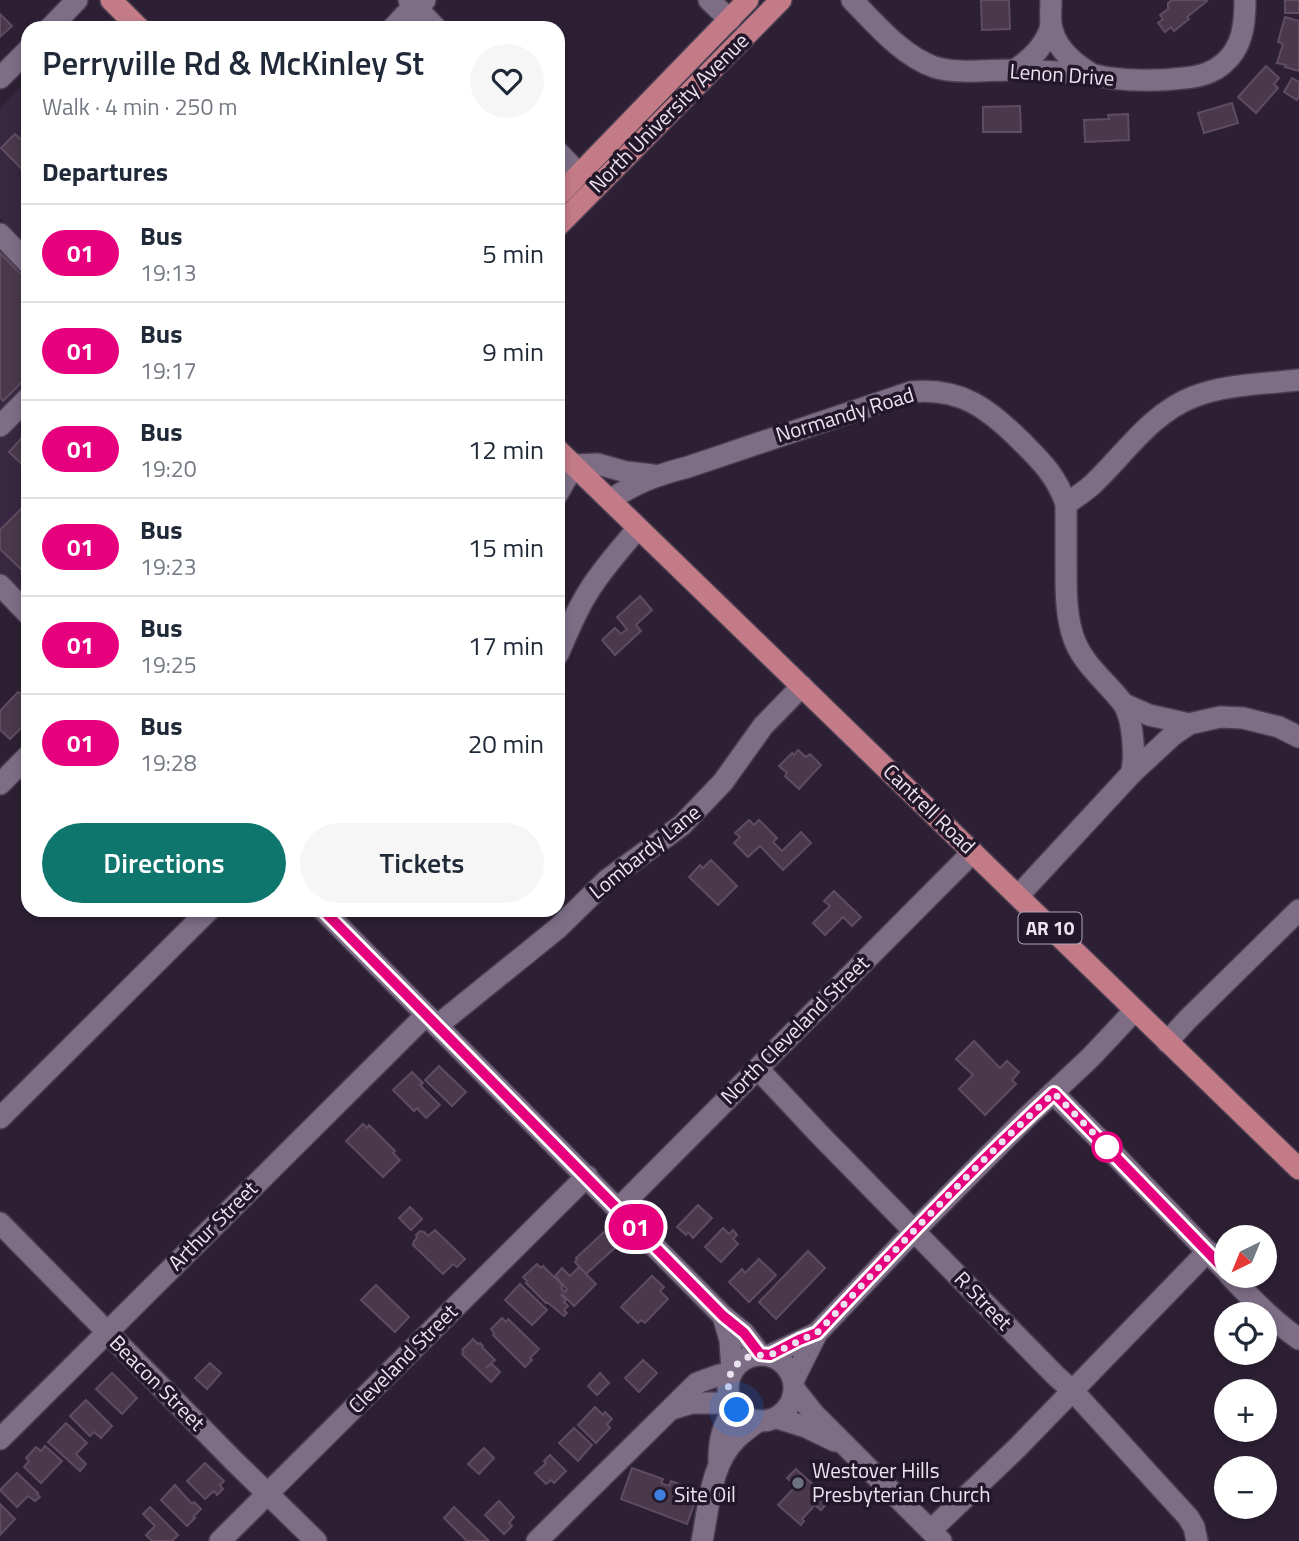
<!DOCTYPE html>
<html lang="en">
<head>
<meta charset="utf-8">
<style>
  :root { --surface:#fff; --page:#f6f6f7; --text:#1f2937; --muted:#747a83; --line:#e0e1e3; --accent:#0f766e }
  body { margin:0; font-family:"Titillium Web",sans-serif; background:var(--page); color:var(--text); height:100vh; display:flex; flex-direction:column; font-size:26px; white-space:nowrap }
  * { box-sizing:border-box; margin:0 }
  p { font-size:23px; color:var(--muted) }
  .icon { flex:none; width:38px; height:38px; fill:none; stroke:currentColor; stroke-width:2; stroke-linecap:round; stroke-linejoin:round }
  .map { position:relative; flex:1; overflow:hidden }
  .side { position:absolute; left:21px; top:21px; width:544px; height:896px; display:flex; flex-direction:column; background:var(--surface); border-radius:21px; box-shadow:0 4px 10px #0003 }
  .side>* { flex:none }
  .badge { padding:0 14px; border-radius:23px; font-size:24px; line-height:46px }
  .needle { width:46px; rotate:223deg }
  .fabs { position:absolute; left:1214px; top:1225px; display:grid; gap:14px }
  .fabs a { display:grid; place-items:center; width:63px; height:63px; border-radius:50%; background:var(--surface); box-shadow:0 4px 10px #0003; font-size:35px }
  .you { position:absolute; width:35px; height:35px; margin:-18px; border:5px solid #fff; border-radius:50%; background:#1a73e8; box-shadow:0 0 0 10px #1a73e833 }
  .map>.badge { position:absolute; translate:-50% -50%; box-shadow:0 0 0 4px #fff }
  h2 { padding:0 21px; font-size:26px; line-height:63px }
  .round { display:grid; place-items:center; flex:none; width:74px; height:74px; border-radius:37px; background:var(--page) }
  .headline { display:flex; align-items:center; justify-content:space-between; height:119px; padding:0 21px }
  h1 { font-size:33px; font-weight:600; line-height:52px }
  .action { display:flex; gap:14px; margin-top:auto; padding:14px 21px }
  .action a { flex:1; height:80px; border-radius:42px; background:var(--accent); color:#fff; font-size:28px; font-weight:600; line-height:80px; text-align:center }
  .action a+a { background:var(--page); color:var(--text) }
  ul { padding:0; list-style:none }
  li { display:flex; align-items:center; gap:21px; height:98px; padding:0 21px; border-top:2px solid var(--line) }
  li div { flex:1 }
  li b { display:block; font-size:26px }
  li em { font-style:normal }
  li .badge { min-width:77px; font-weight:700; text-align:center }
  .map>svg:first-child { display:block }
</style>
</head>
<body>
<div class="map">
<svg width="1299" height="1541" viewBox="0 0 1299 1541">
  <rect width="100%" height="100%" fill="#2d2034"/>
  <g fill="#382741">
    <path d="M28 80V247L0 218V108Z"/>
    <path d="M0 234 28 263V614L0 585Z"/>
  </g>
  <g fill="#4a384b" stroke="#5f4c60" stroke-width="2">
    <path d="M981 0H1009L1010 29 982 30Z"/>
    <path d="M1172 0H1206L1207 1 1187 17 1189 19 1174 31 1171 27 1165 32 1158 23 1163 19 1160 15 1168 9V3Z"/>
    <rect x="1285" y="0" width="14" height="13"/>
    <path d="M0 14 12 26 0 37Z"/>
    <path d="M1285 17 1299 21V71L1285 67 1286 65 1277 63 1283 44 1278 42Z"/>
    <path d="M1266 66 1279 78 1274 84 1278 88 1256 113 1238 97Z"/>
    <path d="M1292 78 1299 82V96L1297 100 1284 92Z"/>
    <path d="M1232 103 1238 123 1204 133 1198 113Z"/>
    <path d="M1020 106 1021 132H983V107Z"/>
    <path d="M1128 114 1129 140 1085 142 1084 120 1109 119 1108 115Z"/>
    <path d="M15 134 28 146V175L1 148Z"/>
    <path d="M0 253 28 281V376L3 401 0 397Z"/>
    <path d="M28 431V470L9 452Z"/>
    <path d="M28 502V562L21 569 0 549V530Z"/>
    <path d="M640 596 652 610 636 625 641 631 615 655 602 640 615 628 621 634 627 629 617 617Z"/>
    <path d="M23 691 28 695V721L10 739 0 730V711L18 692 20 694Z"/>
    <path d="M798 750 806 757 810 754 821 765 799 789 785 776 787 773 779 766 792 753 794 755Z"/>
    <path d="M749 820 754 825 759 820 777 838 773 842 782 851 801 832 811 843 783 870 760 846 748 857 734 843 740 837 735 833Z"/>
    <path d="M711 860 737 886 718 905 689 877 700 865 703 868Z"/>
    <path d="M834 891 861 917 852 926 843 917 825 935 813 923 830 906 824 901Z"/>
    <path d="M974 1041 1000 1068 1007 1061 1019 1072 1012 1080 1016 1084 985 1115 959 1089 973 1075 956 1059Z"/>
    <path d="M439 1066 466 1092 452 1106 425 1080Z"/>
    <path d="M412 1072 423 1083 420 1085 440 1105 426 1118 417 1108 414 1111 393 1090Z"/>
    <path d="M363 1124 367 1128 369 1125 395 1151 393 1153 400 1160 383 1177 346 1141Z"/>
    <path d="M698 1205 712 1218 693 1238 688 1232 686 1235 677 1227Z"/>
    <path d="M410 1207 422 1219 411 1230 399 1218Z"/>
    <path d="M723 1228 729 1234 733 1230 737 1235 733 1239 738 1244 721 1262 705 1247Z"/>
    <path d="M435 1230 465 1259 457 1267 453 1264 443 1274 413 1245 414 1241 417 1238 416 1235 420 1231 424 1232 428 1236Z"/>
    <path d="M604 1232 616 1247 586 1274 575 1262 577 1259 576 1258Z"/>
    <path d="M808 1251 825 1268 776 1319 759 1302Z"/>
    <path d="M759 1259 776 1275 749 1302 729 1282 742 1269 745 1273Z"/>
    <path d="M537 1264 541 1268 543 1266 563 1286 561 1288 565 1292 567 1289 555 1276 562 1268 570 1276 579 1267 596 1284 574 1306 562 1294 561 1295 566 1300 564 1302 568 1306 564 1310 567 1313 564 1316 547 1302 546 1303 526 1283 527 1281 523 1277Z"/>
    <path d="M652 1276 664 1287 660 1291 668 1299 645 1323 641 1320 638 1323 621 1307Z"/>
    <path d="M520 1284 547 1310 532 1325 505 1300Z"/>
    <path d="M376 1285 409 1317 395 1332 361 1300Z"/>
    <path d="M502 1318 506 1322 508 1319 539 1349 530 1358 532 1360 525 1367 493 1335 494 1333 491 1329Z"/>
    <path d="M473 1339 478 1344 480 1343 483 1346 482 1347 495 1360 486 1368 492 1364 500 1372 491 1382 462 1354 464 1352 462 1350Z"/>
    <path d="M643 1360 657 1373 639 1392 625 1378Z"/>
    <path d="M210 1363 221 1373 207 1389 195 1378Z"/>
    <path d="M112 1373 137 1398 122 1414 96 1389Z"/>
    <path d="M600 1373 609 1383 597 1395 588 1386Z"/>
    <path d="M86 1400 112 1426 101 1438 94 1432 90 1436 70 1416Z"/>
    <path d="M595 1407 603 1415 605 1412 612 1419 607 1424 610 1428 596 1443 578 1425Z"/>
    <path d="M66 1423 87 1443 76 1454 86 1464 80 1471 48 1442Z"/>
    <path d="M574 1428 592 1445 578 1461 559 1443Z"/>
    <path d="M45 1446 62 1461 41 1483 24 1467 29 1461 26 1458 36 1447 41 1451Z"/>
    <path d="M484 1448 494 1458 479 1474 468 1464Z"/>
    <path d="M550 1455 566 1471 554 1483 551 1480 546 1484 535 1473 546 1463 544 1461Z"/>
    <path d="M205 1463 224 1481 220 1485 223 1489 217 1495 214 1491 205 1499 187 1481Z"/>
    <path d="M632 1468 663 1479 661 1483 669 1486 671 1481 699 1491 687 1524 621 1499Z"/>
    <path d="M796 1469 830 1500 821 1510 815 1505 802 1519 804 1521 801 1525 778 1505 796 1486 787 1478Z"/>
    <path d="M17 1473 38 1493 37 1494 40 1497 35 1501 28 1496 17 1507 0 1490Z"/>
    <path d="M175 1485 192 1504 194 1502 201 1509 193 1517 195 1518 187 1526 161 1500Z"/>
    <path d="M499 1501 514 1517 509 1523 512 1526 504 1534 485 1515Z"/>
    <path d="M0 1504 15 1519 0 1535Z"/>
    <path d="M150 1507 178 1535 172 1541H152L146 1535 155 1526 143 1514Z"/>
    <path d="M454 1507 489 1541H467L444 1518Z"/>
  </g>
  <g fill="none" stroke-linecap="round" stroke-linejoin="round">
    <g stroke="#483d4f" stroke-width="24">
      <g id="minor">
        <path d="M409 0 436 28"/>
        <path d="M709 0 730 20"/>
        <path d="M852 0C876 24 901 55 934 67 959 75 993 69 1019 70 1042 71 1066 72 1089 74 1096 75 1103 77 1110 78 1134 81 1160 81 1184 78 1198 77 1213 73 1224 63 1243 47 1245 23 1245 0"/>
        <path d="M1051 0C1051 8 1050 16 1051 24 1054 46 1072 62 1090 73"/>
        <path d="M50 28 77 0"/>
        <path d="M393 28 406 14 417 9 425 0"/>
        <path d="M1015 70C1032 58 1045 46 1051 26"/>
        <path d="M0 78 28 50"/>
        <path d="M558 152 579 174"/>
        <path d="M0 234 28 263"/>
        <path d="M0 426 28 398"/>
        <path d="M558 493 574 465 598 464 626 472 653 475"/>
        <path d="M610 500C637 482 657 475 688 467L911 392C961 387 989 409 1022 442 1042 462 1057 477 1066 504 1066 526 1066 547 1066 569 1066 590 1066 612 1072 633 1080 662 1104 679 1122 702 1133 716 1136 757 1131 774"/>
        <path d="M1066 504C1075 498 1084 492 1092 485 1125 454 1150 414 1193 397 1226 384 1264 384 1299 380"/>
        <path d="M0 585 28 614"/>
        <path d="M558 654C567 634 575 613 587 594 601 570 620 550 638 528"/>
        <path d="M1124 704 1149 715 1189 724"/>
        <path d="M0 784 28 756"/>
        <path d="M1018 896 1131 774 1173 735 1189 724 1220 717 1243 718 1279 727 1299 737"/>
        <path d="M323 910 723 1316 744 1333 760 1354"/>
        <path d="M438 1025 558 928 607 880 682 825 723 782 763 726 802 686"/>
        <path d="M1167 1042 1187 1020 1299 910"/>
        <path d="M758 1069 821 1136 1056 1376 1073 1391 1188 1517 1194 1527 1197 1541"/>
        <path d="M1053 1093 1111 1151 1227 1272"/>
        <path d="M0 1118 209 910"/>
        <path d="M618 1209 973 852"/>
        <path d="M0 1223 234 1461 316 1541"/>
        <path d="M1230 1276C1252 1299 1273 1321 1299 1339"/>
        <path d="M723 1316 730 1340 732 1371"/>
        <circle cx="761" cy="1388" r="33"/>
        <path d="M770 1355 817 1333"/>
        <path d="M794 1379 817 1333 914 1231 1025 1119 1091 1057 1135 1010"/>
        <path d="M795 1390 814 1414 941 1541"/>
        <path d="M672 1409 692 1403H732"/>
        <path d="M777 1418 806 1427 835 1441"/>
        <path d="M0 1439 426 1015"/>
        <path d="M719 1461C719 1436 723 1428 734 1407"/>
        <path d="M931 1530 1017 1448 1208 1251"/>
        <path d="M220 1541 587 1176"/>
        <path d="M537 1541 697 1383 719 1375 731 1374"/>
        <path d="M702 1541C709 1507 710 1464 737 1438 743 1432 751 1427 758 1421"/>
      </g>
    </g>
    <g stroke="#483d4f" stroke-width="24">
      <g id="major">
        <path d="M111 0 139 28"/>
        <path d="M558 196 748 0"/>
        <path d="M558 226 781 0"/>
        <path d="M558 450 1299 1169"/>
      </g>
    </g>
    <use href="#minor" stroke="#7d6e86" stroke-width="21"/>
    <use href="#major" stroke="#c37b88" stroke-width="21"/>
  </g>
  <g fill="none" stroke-linecap="round" stroke-linejoin="round">
    <g stroke="#fff" stroke-width="16">
      <path id="line" d="M323 910 723 1316 744 1333 760 1354 770 1355 799 1340 817 1333C894 1251 971 1169 1054 1093L1227 1272"/>
    </g>
    <use href="#line" stroke="#e6007e" stroke-width="10"/>
    <path stroke="#ebe3f0" stroke-width="7" stroke-dasharray="0 12.6" d="M737 1410C723 1391 725 1365 751 1356 758 1354 765 1357 772 1354 777 1353 782 1349 787 1347 797 1342 807 1337 817 1333 894 1251 971 1169 1054 1093L1111 1151 1107 1147"/>
  </g>
  <circle fill="#fff" stroke="#e6007e" stroke-width="3.5" cx="1107" cy="1147" r="14"/>
  <circle fill="#6b7280" stroke="#23172a" stroke-width="2.5" cx="798" cy="1483" r="7"/>
  <circle fill="#3f7fe0" stroke="#23172a" stroke-width="2.5" cx="660" cy="1495" r="7"/>
  <g text-anchor="middle" stroke-width="7" stroke-linejoin="round" paint-order="stroke">
    <rect fill="#23172a" stroke="#afa6b5" stroke-width="2" x="1018.5" y="912.5" width="63" height="31" rx="5"/>
    <g font-size="19" font-weight="bold" fill="#ebe3f0">
      <text x="1050" y="935">AR 10</text>
    </g>
    <g font-size="21" fill="#ebe3f0" stroke="#23172a">
      <text transform="translate(1062 75) rotate(4)" y="7">Lenon Drive</text>
      <text transform="translate(669 113) rotate(-45)" y="7">North University Avenue</text>
      <text transform="translate(845 415) rotate(-17)" y="7">Normandy Road</text>
      <text transform="translate(929 809) rotate(44)" y="7">Cantrell Road</text>
      <text transform="translate(645 852) rotate(-39)" y="7">Lombardy Lane</text>
      <text transform="translate(795 1030) rotate(-45)" y="7">North Cleveland Street</text>
      <text transform="translate(213 1226) rotate(-45)" y="7">Arthur Street</text>
      <text transform="translate(983 1301) rotate(46)" y="7">R Street</text>
      <text transform="translate(403 1359) rotate(-45)" y="7">Cleveland Street</text>
      <text transform="translate(157 1383) rotate(45)" y="7">Beacon Street</text>
    </g>
    <g font-size="21" fill="#ebe3f0" stroke="#23172a" text-anchor="start">
      <text x="812" y="1478">Westover Hills<tspan x="812" dy="24">Presbyterian Church</tspan></text>
      <text x="674" y="1502">Site Oil</text>
    </g>
  </g>
</svg>
<div class="fabs">
<a><svg class="needle" viewBox="-14 -14 28 28"><path d="M0-13l5 13h-10z" fill="#e53935"/><path d="M0 13l5-13h-10z" fill="#747a83"/></svg></a>
<a><svg class="icon" aria-label="locate" viewBox="0 0 24 24"><circle cx="12" cy="12" r="6"/><path d="M12 2v4M12 18v4M2 12h4M18 12h4"/></svg></a>
<a>+</a>
<a>−</a>
</div>
<div class="you" style="left:737px;top:1410px"></div>
<b class="badge" style="left:636px;top:1227px;background:#e6007e;color:#fff">01</b>
<section class="side">
<div class="headline"><div><h1>Perryville Rd &amp; McKinley St</h1><p>Walk · 4 min · 250 m</p></div><a class="round"><svg class="icon" aria-label="heart" viewBox="0 0 24 24"><path d="M12 20l-8-8c-3-5 5-10 8-4 3-6 11-1 8 4z"/></svg></a></div>
<h2>Departures</h2>
<ul>
<li><span class="badge" style="background:#e6007e;color:#fff">01</span><div><b>Bus</b><p>19:13</p></div><em>5 min</em></li>
<li><span class="badge" style="background:#e6007e;color:#fff">01</span><div><b>Bus</b><p>19:17</p></div><em>9 min</em></li>
<li><span class="badge" style="background:#e6007e;color:#fff">01</span><div><b>Bus</b><p>19:20</p></div><em>12 min</em></li>
<li><span class="badge" style="background:#e6007e;color:#fff">01</span><div><b>Bus</b><p>19:23</p></div><em>15 min</em></li>
<li><span class="badge" style="background:#e6007e;color:#fff">01</span><div><b>Bus</b><p>19:25</p></div><em>17 min</em></li>
<li><span class="badge" style="background:#e6007e;color:#fff">01</span><div><b>Bus</b><p>19:28</p></div><em>20 min</em></li>
</ul>
<div class="action"><a>Directions</a><a>Tickets</a></div>
</section>
</div>
</body>
</html>
